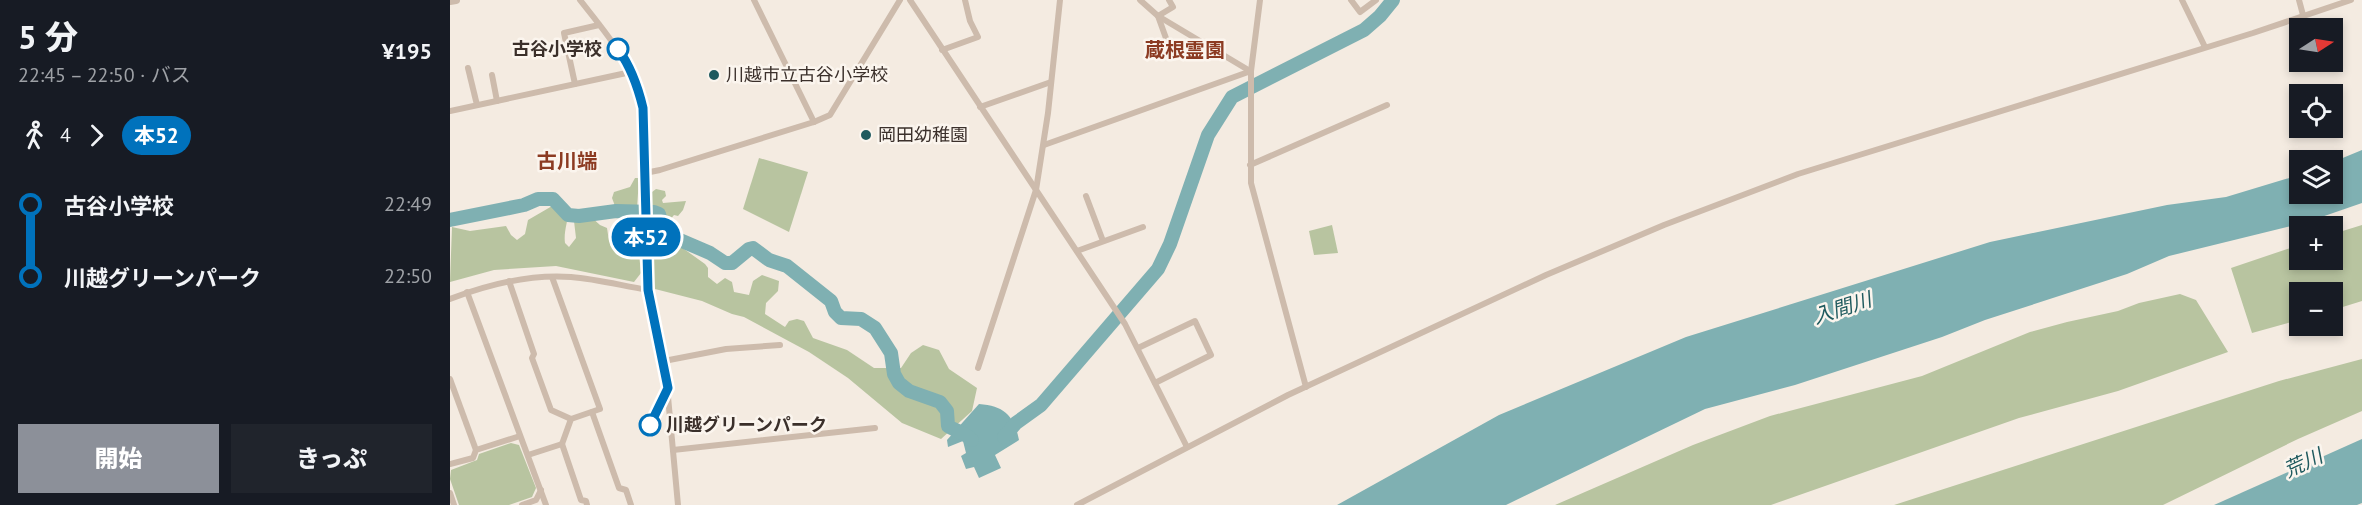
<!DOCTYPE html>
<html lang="ja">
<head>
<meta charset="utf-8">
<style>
  :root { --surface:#171b24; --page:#20242c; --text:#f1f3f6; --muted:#9ea1a6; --accent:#8c9099 }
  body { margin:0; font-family:"PT Sans","Noto Sans JP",sans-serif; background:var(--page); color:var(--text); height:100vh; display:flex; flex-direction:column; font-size:22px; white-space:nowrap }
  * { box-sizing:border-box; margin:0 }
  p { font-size:20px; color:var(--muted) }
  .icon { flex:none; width:33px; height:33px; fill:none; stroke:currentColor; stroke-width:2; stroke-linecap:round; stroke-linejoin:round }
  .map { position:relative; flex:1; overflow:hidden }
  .panel { display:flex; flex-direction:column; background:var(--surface); width:450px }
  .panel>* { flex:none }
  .badge { padding:0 12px; border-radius:20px; font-size:21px; line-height:39px }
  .needle { width:39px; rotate:78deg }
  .fabs { position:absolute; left:1839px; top:18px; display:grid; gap:12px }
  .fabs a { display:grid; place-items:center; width:54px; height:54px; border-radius:0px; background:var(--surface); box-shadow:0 3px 9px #0003; font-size:30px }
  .map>.badge { position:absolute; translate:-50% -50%; box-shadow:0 0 0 3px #fff }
  .legs { display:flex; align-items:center; gap:9px; height:66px; padding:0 18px; font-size:20px }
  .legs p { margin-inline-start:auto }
  .headline { display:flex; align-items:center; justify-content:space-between; height:102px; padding:0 18px }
  h1 { font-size:33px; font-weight:800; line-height:45px }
  .button { display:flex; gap:12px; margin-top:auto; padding:12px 18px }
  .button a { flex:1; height:69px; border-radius:0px; background:var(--accent); color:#fff; font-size:24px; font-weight:800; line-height:69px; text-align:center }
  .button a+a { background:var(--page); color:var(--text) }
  ul { padding:0 18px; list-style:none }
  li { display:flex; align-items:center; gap:21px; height:72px; font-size:22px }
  li i { display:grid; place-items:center; width:9px; height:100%; margin:0 8px; background:currentColor }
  li i::after { content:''; width:15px; height:15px; margin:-8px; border:4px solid; border-radius:50%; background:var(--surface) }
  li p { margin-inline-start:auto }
  li:first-child i { background:linear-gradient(#0000 50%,currentColor 0) }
  li:last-child i { background:linear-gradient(currentColor 50%,#0000 0) }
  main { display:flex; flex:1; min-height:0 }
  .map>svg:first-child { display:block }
</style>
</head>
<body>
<main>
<section class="panel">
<div class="headline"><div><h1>5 分</h1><p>22:45 – 22:50 · バス</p></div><b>¥195</b></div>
<div class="legs"><svg class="icon" aria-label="walk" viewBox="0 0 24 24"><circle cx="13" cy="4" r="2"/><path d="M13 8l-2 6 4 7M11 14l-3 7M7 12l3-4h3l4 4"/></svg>4<svg class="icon" aria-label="forward" viewBox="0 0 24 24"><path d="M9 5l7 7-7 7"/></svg><b class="badge" style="background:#0072bc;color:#fff">本52</b></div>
<ul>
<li><i style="color:#0072bc"></i><b>古谷小学校</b><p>22:49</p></li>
<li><i style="color:#0072bc"></i><b>川越グリーンパーク</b><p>22:50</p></li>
</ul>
<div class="button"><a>開始</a><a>きっぷ</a></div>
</section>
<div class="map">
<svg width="1912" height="505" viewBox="0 0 1912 505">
  <rect width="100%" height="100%" fill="#f4ebe1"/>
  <g fill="#b8c4a0">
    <path d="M309 158 358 172 339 232 293 209Z"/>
    <path d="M185 178H189L186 224 190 228 189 254 191 273 184 282 106 266 44 270 0 282 2 227 20 231 56 226 61 235 67 240 75 234 78 220 109 202 117 204C121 216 113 229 115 243L119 247 126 238 124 221 131 217 140 216 150 225 157 228 159 241 170 249 176 242 174 234 183 228V222L175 214H168L162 198 164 192 180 187Z"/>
    <path d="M206 189 215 191 216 196 212 200 213 203 236 201 233 210 228 216 224 215C217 223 218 229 220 239L255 264 258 268V277L267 284 275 278 282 282 284 292 299 295 303 281 312 275 329 281 328 291 316 303 315 314 335 327 339 321 347 319 354 321 363 338 397 350 424 368H451L461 353 473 345 489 350 499 369 527 388 522 411 491 439 452 423 398 378 359 352 294 317 282 314 252 301 205 289 202 281V192Z"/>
    <path d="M882 225 888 253 864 255 859 231Z"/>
    <path d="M1912 225V301L1883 310 1882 292H1850L1849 320 1802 333 1781 268 1849 245 1850 260H1882L1883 234Z"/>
    <path d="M1730 294 1746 300 1778 352 1668 391 1569 418 1321 505H1105L1243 445 1320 416 1472 376 1580 332 1617 322 1668 311 1689 303Z"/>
    <path d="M1912 359V411L1848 439 1713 505H1444L1829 381Z"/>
    <path d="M61 443 69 445 86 488 82 497 59 505H9L0 479 1 470 27 460 29 454Z"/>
  </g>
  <g fill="#7fb0b2">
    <path d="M1912 150V203L1857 222 1719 256 1677 274 1535 320 1492 337 1345 385 1255 409 1056 505H887L1049 415 1236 337 1540 242 1717 205 1776 197 1849 175 1850 194H1882L1883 162Z"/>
    <path d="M529 404C555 406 564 416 569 440L545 455 551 468 529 478 524 467 516 469 511 456 516 453 513 441 498 447 497 440Z"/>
    <path d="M1912 439V503L1907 505H1764Z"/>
  </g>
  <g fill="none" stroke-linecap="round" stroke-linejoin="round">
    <g stroke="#7fb0b2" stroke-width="14">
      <path d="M0 220 74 205 88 199H103L118 215 129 216 166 211 204 212 209 214 213 229 218 235 260 253 275 263H282L299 249 303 248 319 260 337 266 381 301 385 312 391 318 411 319 425 328 441 353 444 374 449 383 459 391 490 402 497 411 498 426C506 431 515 433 522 440"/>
      <path d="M554 437 566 423 591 405 708 269 720 244 758 135 782 97 914 30 930 16 943 0"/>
    </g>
    <g stroke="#cdbbac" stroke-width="6">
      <path d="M130 0C159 37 181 61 193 108L198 290 216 375 228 505"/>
      <path d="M304 0 364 122"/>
      <path d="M460 0 675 324 737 447"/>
      <path d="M690 0 708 16 800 71"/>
      <path d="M810 0 801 71V183L856 387"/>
      <path d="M901 0 910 12 926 0"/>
      <path d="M1732 0 1755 47"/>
      <path d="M1849 0 1853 15"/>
      <path d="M717 41 708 16 723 7 719 0"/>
      <path d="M492 50 528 37 520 21 515 0"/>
      <path d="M18 68 27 105"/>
      <path d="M42 75 47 101"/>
      <path d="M125 84 114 33 149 25"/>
      <path d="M530 107 601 82"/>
      <path d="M0 111 181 72"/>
      <path d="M594 145 801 71"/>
      <path d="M800 165 937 105"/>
      <path d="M195 173 210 170 364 122 380 115 450 0"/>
      <path d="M636 196 653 241"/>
      <path d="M627 251 693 227"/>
      <path d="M102 277 150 409 121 419 112 444"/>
      <path d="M59 281 84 354 82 358 101 410 121 419"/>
      <path d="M17 292 96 505"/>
      <path d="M0 299C39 284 80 274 121 277 147 279 173 286 198 290"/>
      <path d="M688 348 745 321 761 355 705 383"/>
      <path d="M214 361 276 349 330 345"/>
      <path d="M528 368 586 190 598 113 610 0"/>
      <path d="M0 379 26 450"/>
      <path d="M142 412 169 488 176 490 181 505"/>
      <path d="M223 450 425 428"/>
      <path d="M78 455 112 444 131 500 136 501 137 505"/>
      <path d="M0 464 23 458 26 450 70 436"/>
      <path d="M0 493 4 505"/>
      <path d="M72 505 86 500 91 490"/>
      <path d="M627 505 838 395 1096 275 1214 225 1348 174 1803 33 1901 0"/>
    </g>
    <path stroke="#cdbbac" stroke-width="8" d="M0 1 6 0"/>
  </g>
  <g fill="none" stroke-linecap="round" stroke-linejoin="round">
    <g stroke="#fff" stroke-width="14">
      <path id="line-1" d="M168 49C181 67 188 87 193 108L198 290 218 388 200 425"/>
    </g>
    <use href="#line-1" stroke="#0072bc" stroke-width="9"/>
  </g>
  <g fill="#fff" stroke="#0072bc" stroke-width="3">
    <circle cx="168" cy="49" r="10"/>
    <circle cx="200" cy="425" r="10"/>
  </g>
  <g fill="#1f5a5e" stroke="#fbf5ee" stroke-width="2">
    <circle cx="264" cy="75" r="6"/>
    <circle cx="416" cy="135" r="6"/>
  </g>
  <g text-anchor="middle" stroke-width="5" stroke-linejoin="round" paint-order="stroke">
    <g font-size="18" font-weight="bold" fill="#3b302b" stroke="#fbf5ee" text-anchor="end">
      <text x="152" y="55">古谷小学校</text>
      <text x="216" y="431" text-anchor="start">川越グリーンパーク</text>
    </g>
    <g font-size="18" fill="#3b302b" stroke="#fbf5ee" text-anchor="start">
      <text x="276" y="81">川越市立古谷小学校</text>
      <text x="428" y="141">岡田幼稚園</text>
    </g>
    <g font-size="20" font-weight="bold" fill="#8c3b22" stroke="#fbf5ee">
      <text x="735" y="57">蔵根霊園</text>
      <text x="117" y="168">古川端</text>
    </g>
    <g font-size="20" font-style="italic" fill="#1f5a5e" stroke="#fbf5ee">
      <text transform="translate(1392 308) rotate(-18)" y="7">入間川</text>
      <text transform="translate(1853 463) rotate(-25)" y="7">荒川</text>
    </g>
  </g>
</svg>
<div class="fabs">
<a><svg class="needle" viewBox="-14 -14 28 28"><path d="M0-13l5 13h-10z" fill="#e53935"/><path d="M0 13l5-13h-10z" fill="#9ea1a6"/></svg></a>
<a><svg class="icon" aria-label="locate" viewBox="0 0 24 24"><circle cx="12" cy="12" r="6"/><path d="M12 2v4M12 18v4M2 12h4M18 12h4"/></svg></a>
<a><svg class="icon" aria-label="layers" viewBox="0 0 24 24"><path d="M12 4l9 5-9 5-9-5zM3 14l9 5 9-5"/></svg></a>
<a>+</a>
<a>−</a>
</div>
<b class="badge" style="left:196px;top:237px;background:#0072bc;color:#fff">本52</b>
</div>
</main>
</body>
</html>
